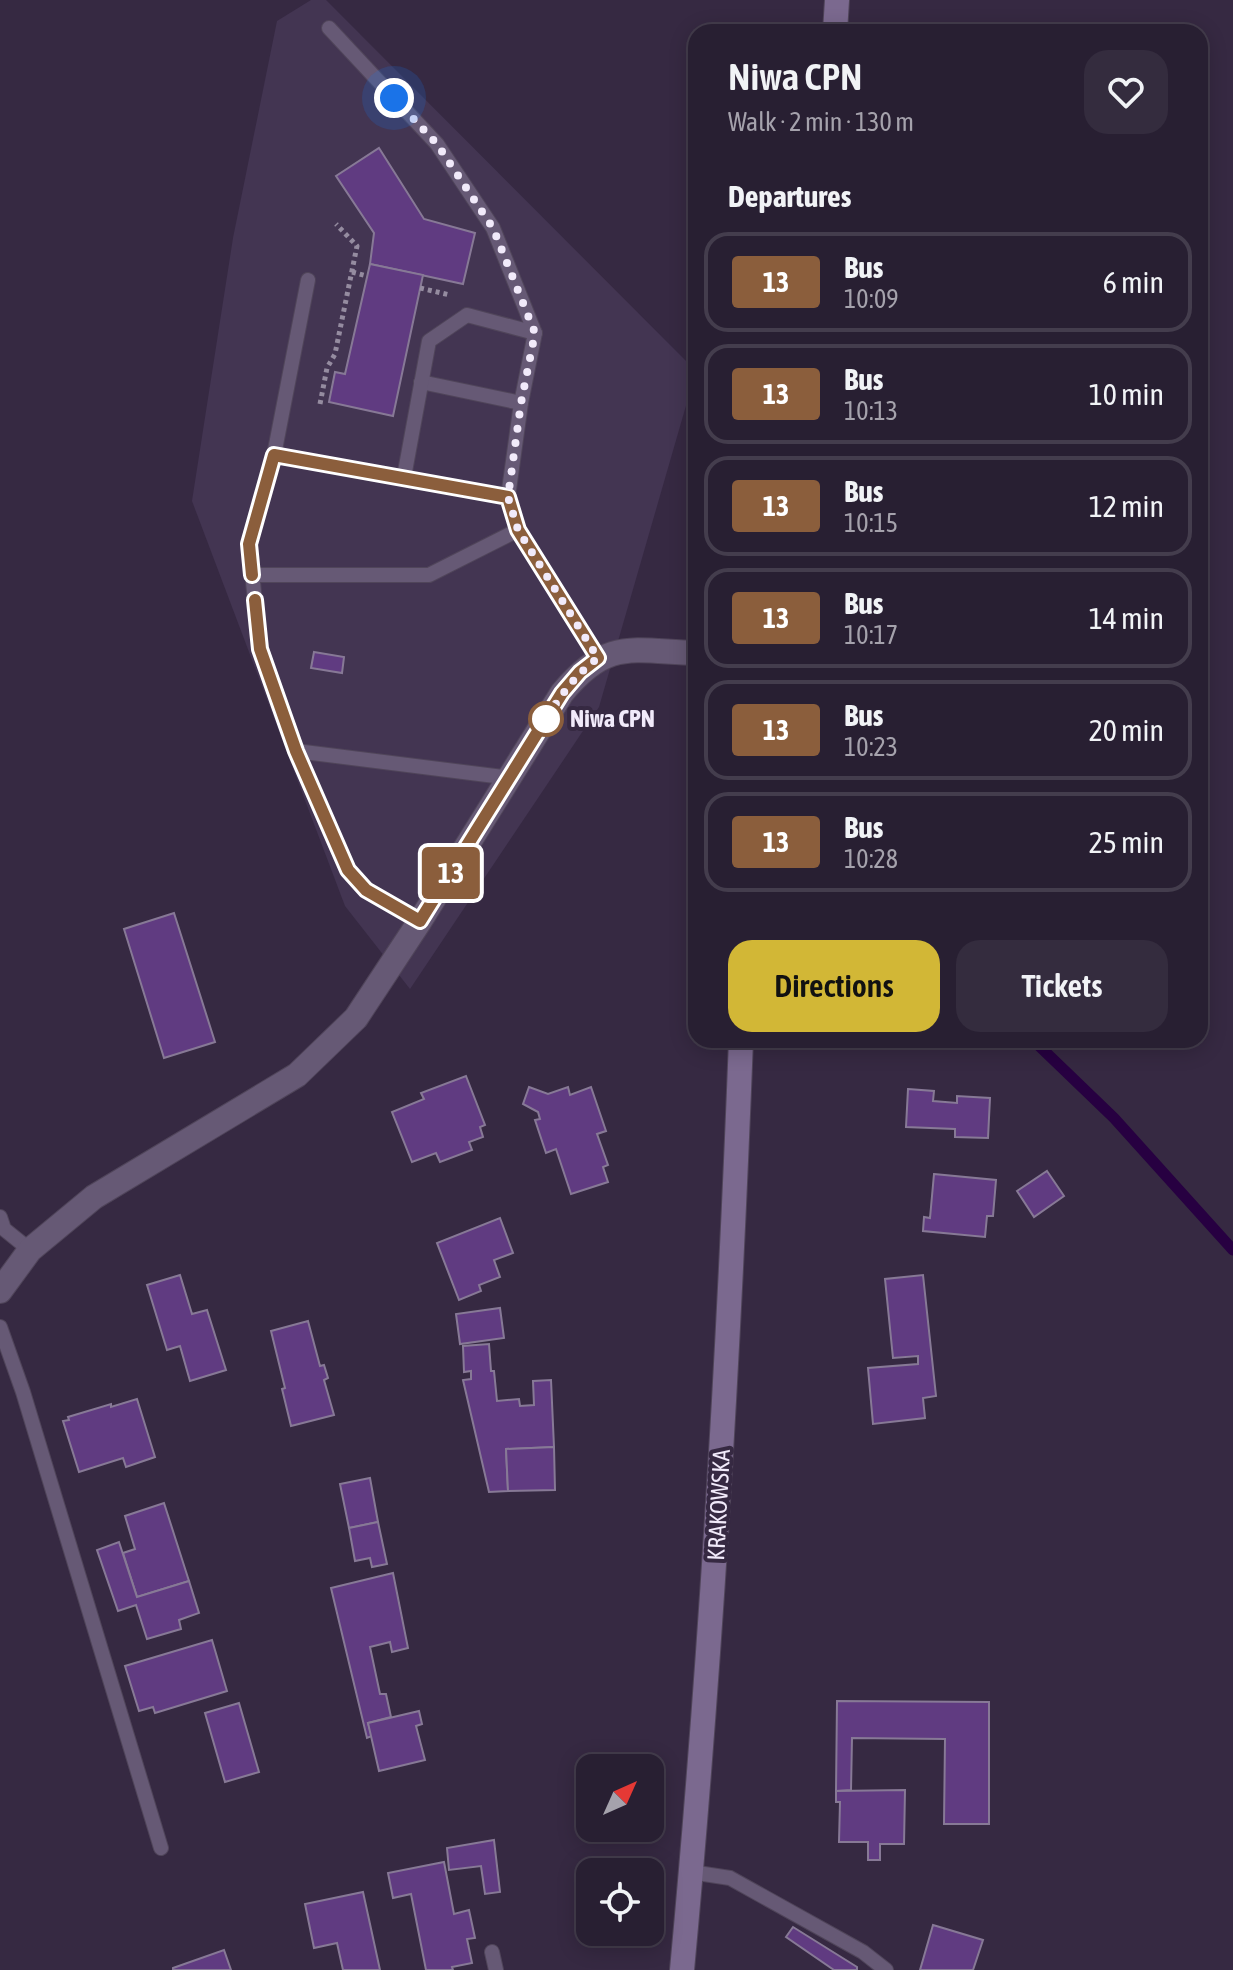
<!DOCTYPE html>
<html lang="en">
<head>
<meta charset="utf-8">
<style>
  :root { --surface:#281f32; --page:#342c3e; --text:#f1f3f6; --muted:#a5a2ac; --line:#443d4d; --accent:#d2b736 }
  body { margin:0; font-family:"Asap Condensed",sans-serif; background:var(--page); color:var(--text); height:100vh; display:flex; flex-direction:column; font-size:30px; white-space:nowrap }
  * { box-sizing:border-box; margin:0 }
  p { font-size:26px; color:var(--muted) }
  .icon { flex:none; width:44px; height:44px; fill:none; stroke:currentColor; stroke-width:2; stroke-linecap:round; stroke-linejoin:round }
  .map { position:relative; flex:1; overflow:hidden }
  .drawer { position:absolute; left:688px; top:24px; width:520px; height:1024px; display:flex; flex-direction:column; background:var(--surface); border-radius:24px; box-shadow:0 4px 20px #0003,0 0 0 2px var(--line) }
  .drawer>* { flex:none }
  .badge { padding:0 16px; border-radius:6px; font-size:28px; line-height:52px }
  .needle { width:52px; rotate:45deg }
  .tools { position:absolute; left:576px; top:1754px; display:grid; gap:16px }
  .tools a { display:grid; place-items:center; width:88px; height:88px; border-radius:16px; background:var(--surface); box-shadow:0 4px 20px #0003,0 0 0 2px var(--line); font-size:40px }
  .you { position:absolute; width:40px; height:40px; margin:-20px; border:6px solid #fff; border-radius:50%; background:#1a73e8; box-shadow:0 0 0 12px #1a73e833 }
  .map>.badge { position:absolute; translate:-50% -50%; box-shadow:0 0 0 4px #fff }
  h2 { padding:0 40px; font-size:30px; line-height:72px }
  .round { display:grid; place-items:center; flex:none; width:84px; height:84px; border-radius:24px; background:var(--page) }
  .summary { display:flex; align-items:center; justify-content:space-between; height:136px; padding:0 40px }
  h1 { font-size:38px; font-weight:600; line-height:60px }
  .cta { display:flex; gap:16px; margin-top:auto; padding:16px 40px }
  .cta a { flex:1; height:92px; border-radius:24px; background:var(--accent); color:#111; font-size:32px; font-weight:600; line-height:92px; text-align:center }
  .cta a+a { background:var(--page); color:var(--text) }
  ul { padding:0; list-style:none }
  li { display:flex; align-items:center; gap:24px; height:100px; margin:0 16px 12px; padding:0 24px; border:4px solid var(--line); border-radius:24px }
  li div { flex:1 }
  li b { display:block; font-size:30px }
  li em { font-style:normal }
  li .badge { min-width:88px; font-weight:700; text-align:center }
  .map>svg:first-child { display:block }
</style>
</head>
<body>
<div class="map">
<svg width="1233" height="1970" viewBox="0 0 1233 1970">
  <rect width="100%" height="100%" fill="#362942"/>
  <path fill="#433552" d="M311 0H326L696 371 599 707 410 989 345 906 192 501 233 238 277 21Z"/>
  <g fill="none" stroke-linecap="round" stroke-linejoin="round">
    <path stroke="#270041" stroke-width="11" d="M1033 1040 1114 1118 1233 1250"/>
  </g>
  <g fill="#603b81" stroke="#877996" stroke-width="2">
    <path d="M379 148 424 219 475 233 463 284 370 264 374 233 336 176Z"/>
    <path d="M370 264 423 275 393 416 329 402 335 372 345 374Z"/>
    <path d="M314 652 344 657 342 673 311 668Z"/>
    <path d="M174 913 215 1042 164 1058 124 929Z"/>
    <path d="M466 1076 485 1125 480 1127 483 1137 469 1142 472 1150 440 1162 436 1153 412 1162 392 1112 424 1099 421 1093Z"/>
    <path d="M529 1087 548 1094 568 1087 570 1095 591 1087 606 1131 597 1134 608 1165 603 1167 608 1182 571 1194 556 1149 546 1153 535 1120 540 1119 538 1112 523 1104Z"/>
    <path d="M908 1089 934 1091 933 1101 957 1103V1096L990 1098 988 1138 955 1137V1129L906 1127Z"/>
    <path d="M1047 1171 1064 1196 1034 1217 1017 1191Z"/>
    <path d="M934 1174 996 1180 993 1216H987L985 1237 923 1231 924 1217 930 1218Z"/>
    <path d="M500 1218 513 1253 494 1260 500 1277 479 1285 481 1291 459 1300 437 1243Z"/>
    <path d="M180 1275 192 1314 207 1310 226 1370 190 1381 180 1346 167 1350 147 1285Z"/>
    <path d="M923 1275 936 1396 923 1398 925 1418 873 1424 868 1368 918 1364V1356L893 1358 885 1279Z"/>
    <path d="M500 1308 504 1338 460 1344 456 1314Z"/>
    <path d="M308 1321 320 1366 324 1365 328 1378 324 1380 334 1415 291 1426 282 1389 285 1388 271 1331Z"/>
    <path d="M489 1344 491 1371H494L497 1401 519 1399 520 1406 534 1405 533 1381 551 1380 554 1447 506 1449 508 1491 489 1492 463 1380 471 1379V1371L464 1372 463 1346Z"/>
    <path d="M137 1399 155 1457 126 1467 123 1458 79 1472 63 1421 69 1420 68 1417 111 1404V1407Z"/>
    <path d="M554 1447 555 1490 508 1491 506 1449Z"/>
    <path d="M370 1478 378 1522 349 1528 340 1484Z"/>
    <path d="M164 1503 189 1581 137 1597 123 1553 135 1549 125 1516Z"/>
    <path d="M378 1522 387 1564 372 1567 370 1558 355 1561 349 1528Z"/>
    <path d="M119 1542 137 1597 189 1581 199 1613 179 1620 181 1629 147 1639 136 1605 118 1611 97 1550Z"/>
    <path d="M393 1573 408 1648 392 1652 390 1642 370 1647 380 1694H386L391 1717 368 1723 372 1736 367 1738 331 1588Z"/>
    <path d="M212 1640 227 1691 155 1713 153 1707 139 1711 125 1666Z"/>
    <path d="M837 1701 989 1702V1824H944L945 1739 852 1738 851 1790 836 1791Z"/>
    <path d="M239 1703 259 1772 225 1782 205 1713Z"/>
    <path d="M419 1711 422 1724 416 1726 425 1760 379 1771 368 1723Z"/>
    <path d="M905 1790 904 1844H880V1860H868V1842H839L840 1802H836V1791Z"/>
    <path d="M494 1840 500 1892 485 1894 481 1866 449 1870 447 1848Z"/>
    <path d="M444 1862 454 1914 469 1910 475 1938 467 1939 472 1963 452 1967 453 1970H426L411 1894 393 1898 388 1873Z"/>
    <path d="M363 1892 380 1970H343L337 1943 314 1948 305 1904Z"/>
    <path d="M933 1925 983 1940 973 1970H920Z"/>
    <path d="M793 1927 857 1967V1970H834L786 1937Z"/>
    <path d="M224 1950 231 1970H173V1968Z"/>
  </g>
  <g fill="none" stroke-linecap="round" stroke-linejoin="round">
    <g stroke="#50455a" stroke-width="16">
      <g id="lane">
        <path d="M329 28 437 144 493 228 535 333 521 403 508 497 518 530 598 658"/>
        <path d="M421 382 521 403"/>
        <path d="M274 455 308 280"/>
        <path d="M404 477 429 341 467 315 535 333"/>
        <path d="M252 575H429L518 530"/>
        <path d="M296 751 511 778"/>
        <path d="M420 921 366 890 348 870 296 751 260 649 249 544 274 455 508 497"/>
        <path d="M0 1217 4 1229 30 1250"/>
        <path d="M0 1327 23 1392 161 1848"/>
        <path d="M691 1872 730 1878 863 1952 886 1970"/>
        <path d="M492 1952 496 1970"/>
      </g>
    </g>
    <g stroke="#50455a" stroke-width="26">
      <path id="street" d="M0 1291 30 1250 94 1197 297 1075 356 1018 420 921 562 693C608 638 631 651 696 653"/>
    </g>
    <g stroke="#50455a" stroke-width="26">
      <g id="secondary">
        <path d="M835 32 837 0"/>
        <path d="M682 1970C711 1660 729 1351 741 1040"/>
      </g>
    </g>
    <g stroke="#958ca0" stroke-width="5" stroke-dasharray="4 4" stroke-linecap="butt">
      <path d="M352 272 367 276"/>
      <path d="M420 288 450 295"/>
      <path d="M320 404 327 368 335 354 357 246 336 224"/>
    </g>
    <use href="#lane" stroke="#665975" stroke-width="14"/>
    <use href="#street" stroke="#665975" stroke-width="24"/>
    <use href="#secondary" stroke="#7b698f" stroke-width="24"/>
  </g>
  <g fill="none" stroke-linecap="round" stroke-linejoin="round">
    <g stroke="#fff" stroke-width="18">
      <path id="line" d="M252 575 249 544 274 455 508 497 518 530 598 658 580 672 562 693 420 921 366 890 348 870 296 751 260 649 255 600"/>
    </g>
    <use href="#line" stroke="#8b5e3c" stroke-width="12"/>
    <path stroke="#f1eafa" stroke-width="8" stroke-dasharray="0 14.4" d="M394 98 437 144 493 228 535 333 521 403 508 497 518 530 598 658C575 675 561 695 546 719"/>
  </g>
  <circle fill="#fff" stroke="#8b5e3c" stroke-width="4" cx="546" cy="719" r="16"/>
  <g text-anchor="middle" stroke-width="8" stroke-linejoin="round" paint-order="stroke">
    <g font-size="24" font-weight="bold" fill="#f1eafa" stroke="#362942" text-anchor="start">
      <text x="570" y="727">Niwa CPN</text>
    </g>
    <g font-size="24" fill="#f1eafa" stroke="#362942">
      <text transform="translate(719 1505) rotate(-87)" y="8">KRAKOWSKA</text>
    </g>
  </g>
</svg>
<div class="tools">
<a><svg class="needle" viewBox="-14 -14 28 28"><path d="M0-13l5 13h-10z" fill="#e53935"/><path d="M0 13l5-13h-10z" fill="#a5a2ac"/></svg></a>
<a><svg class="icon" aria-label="locate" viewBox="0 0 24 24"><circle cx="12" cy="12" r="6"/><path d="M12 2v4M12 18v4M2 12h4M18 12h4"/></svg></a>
</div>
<div class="you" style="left:394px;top:98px"></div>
<b class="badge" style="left:451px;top:873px;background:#8b5e3c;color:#fff">13</b>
<section class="drawer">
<div class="summary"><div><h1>Niwa CPN</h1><p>Walk · 2 min · 130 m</p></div><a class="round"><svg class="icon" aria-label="heart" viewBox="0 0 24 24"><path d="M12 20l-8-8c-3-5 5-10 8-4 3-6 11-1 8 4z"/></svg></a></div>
<h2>Departures</h2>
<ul>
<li><span class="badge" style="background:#8b5e3c;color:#fff">13</span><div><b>Bus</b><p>10:09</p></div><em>6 min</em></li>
<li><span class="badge" style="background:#8b5e3c;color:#fff">13</span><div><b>Bus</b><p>10:13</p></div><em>10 min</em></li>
<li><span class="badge" style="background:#8b5e3c;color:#fff">13</span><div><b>Bus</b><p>10:15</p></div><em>12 min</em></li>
<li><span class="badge" style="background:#8b5e3c;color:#fff">13</span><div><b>Bus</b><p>10:17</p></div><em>14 min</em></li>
<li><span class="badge" style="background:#8b5e3c;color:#fff">13</span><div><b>Bus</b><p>10:23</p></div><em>20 min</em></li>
<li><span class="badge" style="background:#8b5e3c;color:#fff">13</span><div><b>Bus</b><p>10:28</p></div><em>25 min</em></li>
</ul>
<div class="cta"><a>Directions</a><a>Tickets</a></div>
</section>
</div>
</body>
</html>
